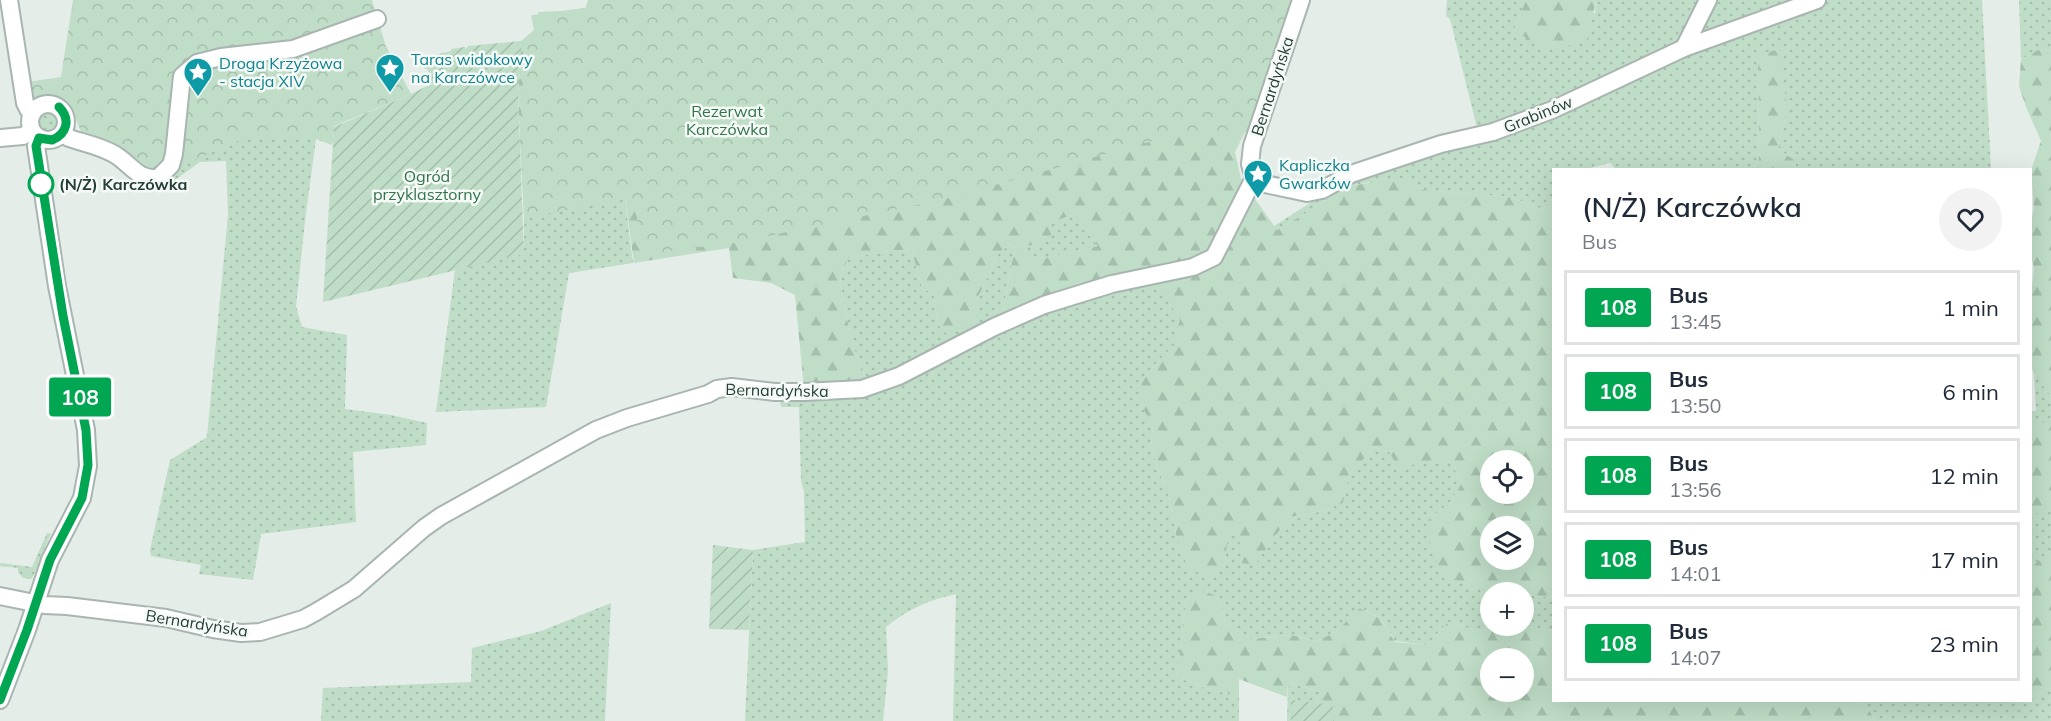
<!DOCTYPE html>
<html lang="en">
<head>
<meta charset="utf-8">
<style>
  :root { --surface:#fff; --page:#f2f2f3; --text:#1f2937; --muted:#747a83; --line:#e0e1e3 }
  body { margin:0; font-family:Mulish,sans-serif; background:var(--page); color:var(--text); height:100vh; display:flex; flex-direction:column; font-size:22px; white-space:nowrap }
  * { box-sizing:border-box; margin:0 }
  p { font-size:20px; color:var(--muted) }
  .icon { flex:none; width:33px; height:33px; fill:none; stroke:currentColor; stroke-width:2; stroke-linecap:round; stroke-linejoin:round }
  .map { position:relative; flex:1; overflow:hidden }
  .panel { position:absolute; left:1552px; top:168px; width:480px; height:534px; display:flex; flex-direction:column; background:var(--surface); border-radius:0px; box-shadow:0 6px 24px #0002 }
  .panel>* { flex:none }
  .badge { padding:0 12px; border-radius:4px; font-size:21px; line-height:39px }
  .fabs { position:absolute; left:1480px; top:450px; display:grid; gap:12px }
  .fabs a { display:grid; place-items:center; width:54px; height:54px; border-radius:50%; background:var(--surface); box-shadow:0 6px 24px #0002; font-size:30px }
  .map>.badge { position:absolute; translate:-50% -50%; box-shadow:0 0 0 3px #fff }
  .round { display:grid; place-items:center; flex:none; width:63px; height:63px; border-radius:32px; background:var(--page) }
  .headline { display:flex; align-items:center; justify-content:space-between; height:102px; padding:0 30px }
  h1 { font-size:28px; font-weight:600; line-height:45px }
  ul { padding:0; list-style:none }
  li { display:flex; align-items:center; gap:18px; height:75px; margin:0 12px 9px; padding:0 18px; border:3px solid var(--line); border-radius:0px }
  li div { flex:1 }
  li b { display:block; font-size:22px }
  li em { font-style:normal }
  li .badge { min-width:66px; font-weight:700; text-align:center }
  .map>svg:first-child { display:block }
</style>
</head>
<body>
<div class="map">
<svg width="2051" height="721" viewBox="0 0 2051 721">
  <defs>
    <pattern id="grass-dots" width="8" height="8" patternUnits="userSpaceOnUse" patternTransform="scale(1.5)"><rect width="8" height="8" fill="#bfddc7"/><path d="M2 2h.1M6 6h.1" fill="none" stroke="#a4bfac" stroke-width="1.8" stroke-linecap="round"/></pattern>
    <pattern id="forest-firs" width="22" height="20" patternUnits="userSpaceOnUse" patternTransform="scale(1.5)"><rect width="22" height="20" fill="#bfddc7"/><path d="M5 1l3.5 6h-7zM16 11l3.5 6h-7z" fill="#a4bfac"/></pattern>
    <pattern id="park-crowns" width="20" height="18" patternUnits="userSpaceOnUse" patternTransform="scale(1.5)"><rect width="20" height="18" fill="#bfddc7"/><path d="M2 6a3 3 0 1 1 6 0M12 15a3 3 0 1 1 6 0" fill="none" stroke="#a4bfac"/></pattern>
    <pattern id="garden-furrows" width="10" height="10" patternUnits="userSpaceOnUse" patternTransform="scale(1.5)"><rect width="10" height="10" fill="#bfddc7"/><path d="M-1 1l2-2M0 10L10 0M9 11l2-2" fill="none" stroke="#a4bfac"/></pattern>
  </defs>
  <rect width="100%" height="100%" fill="#e5ede9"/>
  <g fill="url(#grass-dots)">
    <path d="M1447 0H1526L1514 30 1595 13 1596 0H1703L1682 44 1589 89 1478 132 1450 19 1446 16Z"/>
    <path d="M1711 0H1806L1699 39 1696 32Z"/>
    <path d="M1828 0H1982L1991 169H1795L1794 160 1778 149 1787 110 1758 55 1759 159 1753 169 1617 170 1610 163 1587 169 1554 170V197L1542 209 1511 197 1423 190 1400 178 1153 426 1151 446 1158 470 1168 492 1177 540 1225 561 1228 536 1235 528 1241 546 1242 563 1275 536 1290 517 1318 512 1343 503 1349 474 1375 447 1389 452 1398 466 1449 460 1462 482 1451 502 1427 521C1431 534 1433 549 1438 562 1449 587 1487 587 1509 592H1491V626H1524V595L1554 598V631L1524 626 1481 631 1447 623 1427 645 1395 641 1380 618 1361 608 1336 632 1317 641 1291 635 1251 639 1226 624 1218 597 1186 600 1177 677 1202 687 1239 697V721H953L956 594C928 600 909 609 886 627L888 671 883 721H745L753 550 805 542 804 492 801 481 799 407H781L780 400 804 396 839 395 1086 296 1155 283 1177 312 1244 283 1158 361 1142 381V396L1371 182 1343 187 1318 206 1277 230 1274 226 1327 192Z"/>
    <path d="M2019 0H2051V51L2040 49 2021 59Z"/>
    <path d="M382 35 386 47 401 75 376 107 334 126 332 145 316 139 305 221 296 306 302 327 347 335 345 409 391 415 427 423 426 445 353 452 356 522 261 534 253 580 199 574 201 565 151 556 150 550 170 460 207 437 228 215 226 161 200 162 161 190 145 185 146 182Z"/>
    <circle cx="49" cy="122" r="13"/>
    <path d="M621 168 633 263 569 273 546 407 436 412 455 270 524 254V218L536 209Z"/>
    <path d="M1072 215 1099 246 1040 259 1016 249 1011 266 1002 317 868 384 855 351 846 315 840 278 848 258 895 250 912 251 923 291 933 290 938 325H974L978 297 998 254 1010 244 1016 248 1051 241 1049 223Z"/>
    <path d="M2034 374 2051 396V549L2031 568V411H2036Z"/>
    <path d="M47 533 51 534C44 547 39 569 31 579L23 578 18 572V568L0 566V563L32 567Z"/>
    <path d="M611 603 605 721H321L323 688 471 682 472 648 541 631Z"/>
    <path d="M1288 682 1320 692 1328 715 1333 721H1287Z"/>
    <path d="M2051 688V721H1875L1866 704 1860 701 2031 700V697Z"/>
  </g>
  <g fill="url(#forest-firs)" fill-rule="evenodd">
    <path d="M588 0H1292L1251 131 1245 132 1235 152 1241 179 1277 230 1318 206 1343 187 1400 178 1423 190 1511 197 1542 209 1554 197V598L1524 595V592C1504 592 1461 587 1446 574 1432 562 1429 537 1427 521L1451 502 1462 482 1449 460 1398 467 1389 452 1375 447 1349 474 1343 503 1318 512 1290 517 1275 536 1255 565 1242 563 1241 546 1235 529 1228 536 1225 561 1208 577 1188 568 1177 540 1168 492 1158 470 1151 446 1153 426 1141 405 1142 381 1158 361 1174 345 1180 319 1155 283 1002 317 1011 266 1016 248 1010 244 998 254 978 297 974 325 945 333 938 325 933 290 923 291 912 251 895 250 848 258 840 278 846 315 855 351 868 384 804 389 795 295 771 283 733 278 729 248 634 263 621 168 536 209 524 218 518 92 521 61V41L534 30 531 15 585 10ZM1072 215 1098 246 1040 259 1017 248 1052 241 1049 223ZM1491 460H1524V494H1491ZM1491 526H1524V560H1491Z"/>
    <path d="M1526 0H1596L1588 40C1551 51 1547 53 1514 30Z"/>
    <path d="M1780 49 1787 110 1778 149 1794 160 1795 169H1753L1759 159 1758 55Z"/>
    <path d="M2040 49 2051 51V396L2034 374 2031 366V296L2034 268 2031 256V221L2034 209 2031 170 2041 141 2026 107 2019 86 2021 59Z"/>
    <path d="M2031 417 2051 426V512L2031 514Z"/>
    <path d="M2051 549V688L2031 697V568Z"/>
    <path d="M1198 588 1218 597 1226 624 1251 639 1291 635 1317 641 1336 632 1360 608 1380 618 1395 642 1427 645 1447 623 1481 631 1524 626 1554 631V700L1860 701 1866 704 1875 721H1333L1328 715 1320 692 1288 682 1287 697 1239 679V697L1202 687 1177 677 1186 600ZM1491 658H1524V692H1491Z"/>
  </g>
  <g fill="url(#park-crowns)">
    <path d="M73 0H372L386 47 411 94 334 126 332 145 316 138 247 137 174 169 156 174 82 134 71 107 57 98 48 96 31 99 27 82 61 77Z"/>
    <path d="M596 0H1308L1268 128 1211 137 1188 131 945 199 734 243 644 254 633 198 524 218 520 136 525 45 540 26 538 12 561 11 592 7Z"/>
  </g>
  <g fill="url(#garden-furrows)">
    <path d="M521 41V61L518 92 524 254 323 302 334 127 411 94 431 84 427 74 429 73 427 68 425 69 420 59 451 51V49L465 47 466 49 468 46Z"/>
    <path d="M713 545 753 550 749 630 709 629Z"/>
    <path d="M1291 700 1333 705 1334 721H1291Z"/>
  </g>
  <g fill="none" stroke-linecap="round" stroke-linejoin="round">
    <g stroke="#a8b5b0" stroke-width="20">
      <g id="minor">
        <path d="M9 0 25 103 28 109 32 113"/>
        <path d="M1684 48 1708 0"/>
        <circle cx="48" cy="122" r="18"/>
        <path d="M63 133 69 138C84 143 100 146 114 154 130 163 137 180 158 178L171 165 174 154 182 76 197 63 221 57 293 49 377 19"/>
        <path d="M0 138 23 136 32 131"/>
        <path d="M1254 178 1265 184 1307 193 1322 190 1351 174 1441 144 1493 132 1552 110 1684 48 1817 0"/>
        <path d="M0 596 44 605 67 606 166 618 213 629 241 633 260 632 303 619 316 612 354 589 424 528 441 516 596 430 627 418 708 394 717 389 732 387 775 392H804L862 389 899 376 994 327 1044 305 1112 284 1193 267 1214 257 1254 178 1250 164 1252 146 1301 0"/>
        <path d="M0 700 27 630 50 560 82 498 88 466 86 430 57 286 36 146 39 138"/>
      </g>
    </g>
    <use href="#minor" stroke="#fff" stroke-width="16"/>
  </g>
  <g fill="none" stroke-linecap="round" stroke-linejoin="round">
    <g stroke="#fff" stroke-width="14">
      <path id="line" d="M0 700 27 630 50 560 82 498 88 465 86 430 63 316 36 146 39 138 52 140C67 134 71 119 59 107"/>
    </g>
    <use href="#line" stroke="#00a651" stroke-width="9"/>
  </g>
  <defs>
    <g id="sight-pin" transform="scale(1.5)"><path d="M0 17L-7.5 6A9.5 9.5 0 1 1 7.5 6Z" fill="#0f9aa8" stroke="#f5faf7"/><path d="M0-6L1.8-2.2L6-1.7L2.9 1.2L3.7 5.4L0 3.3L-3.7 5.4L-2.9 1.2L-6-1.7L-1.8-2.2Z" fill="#fff"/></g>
  </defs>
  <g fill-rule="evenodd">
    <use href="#sight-pin" x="390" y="68"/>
    <use href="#sight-pin" x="198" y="72"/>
    <use href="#sight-pin" x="1258" y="174"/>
  </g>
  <circle fill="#fff" stroke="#00a651" stroke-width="3" cx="41" cy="184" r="12"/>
  <g text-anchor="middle" stroke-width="5" stroke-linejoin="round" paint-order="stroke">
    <g font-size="16" fill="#0d838f" stroke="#f5faf7" text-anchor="start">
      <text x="411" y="65">Taras widokowy<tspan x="411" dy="18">na Karczówce</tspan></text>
      <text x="219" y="69">Droga Krzyżowa<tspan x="219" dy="18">- stacja XIV</tspan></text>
      <text x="1279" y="171">Kapliczka<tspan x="1279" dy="18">Gwarków</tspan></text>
    </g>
    <g font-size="16" fill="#253e37" stroke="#f5faf7">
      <text transform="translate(1272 86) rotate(-72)" y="6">Bernardyńska</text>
      <text transform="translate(1538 114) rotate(-22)" y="6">Grabinów</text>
      <text transform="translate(777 390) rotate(1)" y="6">Bernardyńska</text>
      <text transform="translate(197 623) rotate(9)" y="6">Bernardyńska</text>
    </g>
    <g font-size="16" fill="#31734b" stroke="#f5faf7">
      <text x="727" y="117">Rezerwat<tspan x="727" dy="18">Karczówka</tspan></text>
      <text x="427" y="182">Ogród<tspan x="427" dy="18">przyklasztorny</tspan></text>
    </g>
    <g font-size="16" font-weight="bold" fill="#253e37" stroke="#f5faf7" text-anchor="start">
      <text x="59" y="190">(N/Ż) Karczówka</text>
    </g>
  </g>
</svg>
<div class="fabs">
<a><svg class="icon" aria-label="locate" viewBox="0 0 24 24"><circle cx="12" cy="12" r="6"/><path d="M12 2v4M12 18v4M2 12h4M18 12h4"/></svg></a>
<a><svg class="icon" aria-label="layers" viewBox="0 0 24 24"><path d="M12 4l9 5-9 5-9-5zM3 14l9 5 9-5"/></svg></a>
<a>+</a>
<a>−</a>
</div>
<b class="badge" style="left:80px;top:397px;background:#00a651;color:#fff">108</b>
<section class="panel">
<div class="headline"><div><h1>(N/Ż) Karczówka</h1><p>Bus</p></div><a class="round"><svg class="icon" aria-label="heart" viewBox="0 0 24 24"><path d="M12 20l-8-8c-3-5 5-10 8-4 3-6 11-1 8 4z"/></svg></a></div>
<ul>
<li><span class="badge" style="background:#00a651;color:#fff">108</span><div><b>Bus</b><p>13:45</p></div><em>1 min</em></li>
<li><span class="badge" style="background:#00a651;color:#fff">108</span><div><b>Bus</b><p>13:50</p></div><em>6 min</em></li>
<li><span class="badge" style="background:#00a651;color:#fff">108</span><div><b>Bus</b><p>13:56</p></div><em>12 min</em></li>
<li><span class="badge" style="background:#00a651;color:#fff">108</span><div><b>Bus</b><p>14:01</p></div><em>17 min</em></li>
<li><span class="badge" style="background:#00a651;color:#fff">108</span><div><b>Bus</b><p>14:07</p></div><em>23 min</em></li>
</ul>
</section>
</div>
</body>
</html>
